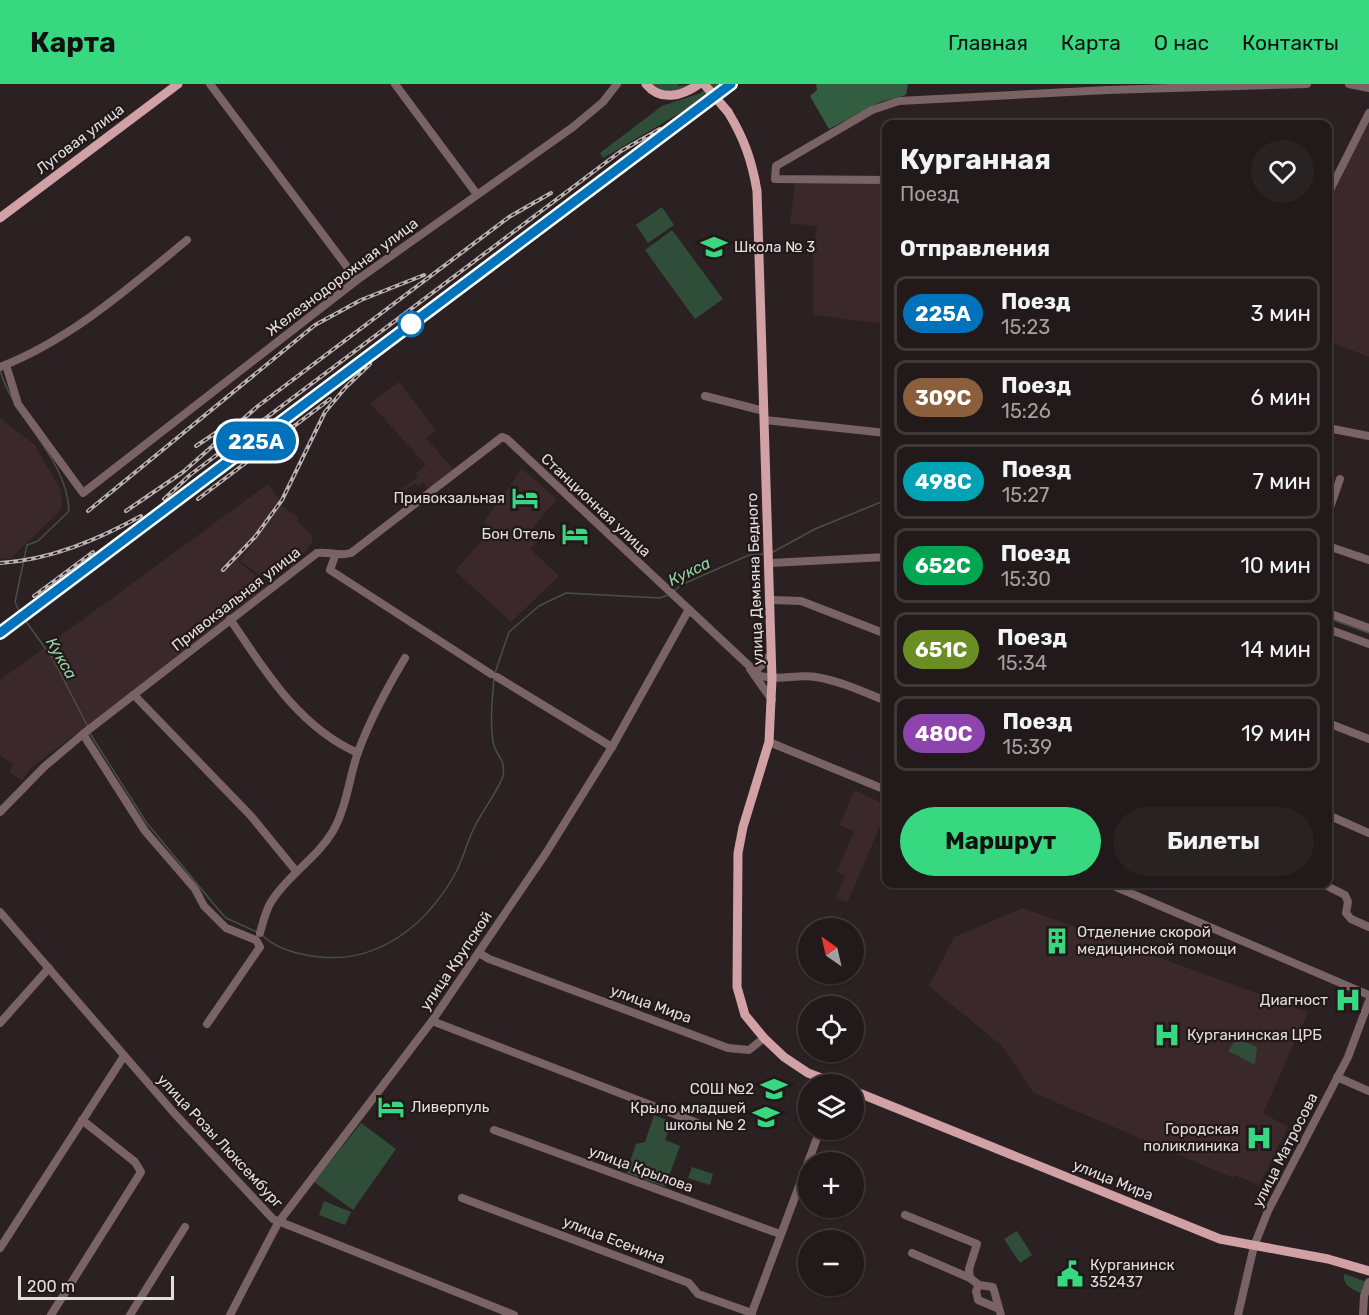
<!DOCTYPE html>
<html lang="ru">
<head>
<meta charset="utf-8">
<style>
  :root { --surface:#21191a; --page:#292223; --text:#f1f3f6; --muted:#a2a0a2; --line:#3e3839; --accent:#38d880 }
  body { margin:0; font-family:Rubik,sans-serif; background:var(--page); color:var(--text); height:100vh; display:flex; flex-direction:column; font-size:22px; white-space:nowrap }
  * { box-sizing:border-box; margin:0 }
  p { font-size:20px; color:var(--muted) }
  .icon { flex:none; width:33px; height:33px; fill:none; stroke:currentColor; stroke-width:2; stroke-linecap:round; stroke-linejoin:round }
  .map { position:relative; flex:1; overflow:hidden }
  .panel { position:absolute; left:882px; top:36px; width:450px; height:768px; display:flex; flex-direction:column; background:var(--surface); border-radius:12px; box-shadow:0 2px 4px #0004,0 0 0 2px var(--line) }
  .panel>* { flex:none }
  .badge { padding:0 12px; border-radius:20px; font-size:21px; line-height:39px }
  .needle { width:39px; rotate:326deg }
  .buttons { position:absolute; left:798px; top:834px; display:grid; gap:12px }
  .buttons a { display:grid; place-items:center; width:66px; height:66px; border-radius:50%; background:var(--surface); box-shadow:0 2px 4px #0004,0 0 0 2px var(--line); font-size:30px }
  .scale { position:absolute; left:18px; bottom:15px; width:156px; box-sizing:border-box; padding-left:6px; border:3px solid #e4dddd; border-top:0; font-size:16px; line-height:21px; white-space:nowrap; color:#e4dddd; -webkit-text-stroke:4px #221819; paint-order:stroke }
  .map>.badge { position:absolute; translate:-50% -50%; box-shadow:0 0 0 3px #fff }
  h2 { padding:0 18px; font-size:22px; line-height:54px }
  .round { display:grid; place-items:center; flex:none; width:63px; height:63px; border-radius:32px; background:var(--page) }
  .headline { display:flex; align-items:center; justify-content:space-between; height:102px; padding:0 18px }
  h1 { font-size:28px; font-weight:700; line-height:45px }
  .button { display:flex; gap:12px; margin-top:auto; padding:12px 18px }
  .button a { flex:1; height:69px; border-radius:36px; background:var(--accent); color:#111; font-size:24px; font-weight:700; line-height:69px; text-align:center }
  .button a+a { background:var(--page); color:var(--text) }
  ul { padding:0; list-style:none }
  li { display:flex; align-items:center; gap:18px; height:75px; margin:0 12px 9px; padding:0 6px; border:3px solid var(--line); border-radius:12px }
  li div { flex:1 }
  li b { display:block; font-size:22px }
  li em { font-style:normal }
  li .badge { min-width:66px; font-weight:700; text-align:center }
  header { display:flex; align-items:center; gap:36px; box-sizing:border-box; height:84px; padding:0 30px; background:var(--accent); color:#111 }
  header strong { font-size:28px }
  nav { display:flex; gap:33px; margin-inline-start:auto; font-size:21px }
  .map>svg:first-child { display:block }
</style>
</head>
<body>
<header>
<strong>Карта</strong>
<nav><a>Главная</a><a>Карта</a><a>О нас</a><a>Контакты</a></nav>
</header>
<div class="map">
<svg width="1369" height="1231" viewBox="0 0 1369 1231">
  <rect width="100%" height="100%" fill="#2c2122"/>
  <g fill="#3a282a">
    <path d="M1369 36V273L1328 257V116Z"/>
    <path d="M795 99H886V240L813 231V170L817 142 790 139Z"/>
    <path d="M399 298 436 347 426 354 454 386 429 405 423 398 418 402 416 399 401 409 399 406 418 393 416 389 426 381 370 319Z"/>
    <path d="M0 334 34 360 61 406 62 425 11 474 0 475Z"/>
    <path d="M522 385 557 415 530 447 538 456 530 465 559 492 511 538 455 487 490 447 484 437Z"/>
    <path d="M268 400 281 418 238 477 270 503 32 683 22 696 10 689 13 680 0 671V596Z"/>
    <path d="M280 421 298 433 297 437 310 449 313 457 291 485 283 480 268 497 240 477Z"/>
    <path d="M854 706 886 721V728L847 819 836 814 845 792 837 788 854 748 840 741Z"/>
    <path d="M1023 824 1308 928 1263 1029 1288 1043 1259 1101 1235 1091 1233 1094 1034 1009 1002 962 929 902 954 853Z"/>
  </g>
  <g fill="#304d39">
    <path d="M651 0H678V2L695 0 667 9Z"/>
    <path d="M709 0H721L692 22 603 74 600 69 662 22 701 9Z"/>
    <path d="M662 123 674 141 648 159 636 141Z"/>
    <path d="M672 146 723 215 695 235 645 166Z"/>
    <path d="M1237 954 1257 963 1255 981 1228 967Z"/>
    <path d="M654 1031 672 1038 665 1056 680 1062 665 1103 626 1089 636 1060 645 1058Z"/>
    <path d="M361 1039 396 1065 353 1126 314 1098Z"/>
    <path d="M692 1083 713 1090 710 1101 688 1094Z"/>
    <path d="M324 1117 351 1128 345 1141 319 1131Z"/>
    <path d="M1017 1147 1032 1171 1020 1179 1004 1155Z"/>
    <path d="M1344 1190 1367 1198 1364 1207 1361 1209C1352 1206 1342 1200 1344 1190Z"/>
  </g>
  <path fill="#335d41" d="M816 0H908L906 11 880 18 829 45 810 12 817 6Z"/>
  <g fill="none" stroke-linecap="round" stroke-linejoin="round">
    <g stroke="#455047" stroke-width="1.5">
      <path d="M0 286C14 336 67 373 69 427L38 457 27 461 15 518 20 529 53 575 88 643"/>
      <path d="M773 468 815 445 886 416"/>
      <path d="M674 507 681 501 749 471 763 470"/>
      <path d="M1328 534 1369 549"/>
      <path d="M495 589 509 548 539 522 566 509 660 514 668 511"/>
      <path d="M89 648 146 738 217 824 226 834 257 848"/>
      <path d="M262 851C276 865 301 871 320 873 380 879 427 840 455 790 463 776 467 758 474 744 480 731 500 703 503 692 506 674 496 673 493 658 490 637 492 617 494 595"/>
    </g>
    <g stroke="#7a6365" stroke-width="8">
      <path d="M210 0 357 196"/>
      <path d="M395 0 476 109"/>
      <path d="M1349 0 1369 4"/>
      <path d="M886 96 775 95 776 82 872 26 899 17 1107 6 1307 0"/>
      <path d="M1328 110 1369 29"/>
      <path d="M6 281 18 320 83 409 357 196 573 43 603 18 617 0"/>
      <path d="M0 283C70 256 130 203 187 156"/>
      <path d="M705 312 764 327"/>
      <path d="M765 336 886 349"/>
      <path d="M1328 344 1369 352"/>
      <path d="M1328 429 1340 395"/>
      <path d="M1328 462 1369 476"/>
      <path d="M335 472 330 486 491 590"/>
      <path d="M771 479 886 473"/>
      <path d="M771 516 801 517 886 550"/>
      <path d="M1328 529 1369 544"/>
      <path d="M230 535C265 587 299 643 358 669"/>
      <path d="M1328 545 1369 560"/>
      <path d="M771 570 760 583 750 585 772 616"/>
      <path d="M497 593 612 663"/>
      <path d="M134 611 251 732 296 787"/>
      <path d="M1328 639 1369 655"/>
      <path d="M83 650 145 747 195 805 204 822 226 844 256 856 260 863 207 940"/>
      <path d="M769 658 886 706"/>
      <path d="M0 728 44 683 83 650 317 469C329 467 338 473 351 469L502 353 507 355 760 592C779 597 797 590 816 593 840 597 864 608 886 617"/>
      <path d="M1328 731 1369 749"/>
      <path d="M1109 800 1369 911"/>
      <path d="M1323 800 1345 811 1348 818 1346 829 1351 835 1369 843"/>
      <path d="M0 828 174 1029 273 1135 514 1231"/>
      <path d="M260 849C263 838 266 824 273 815 290 789 317 774 333 747 347 722 349 694 358 668 370 636 387 604 405 574"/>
      <path d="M479 869 489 875 728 964 749 966 764 954"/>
      <path d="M432 937 708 1043"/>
      <path d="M0 939 49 884"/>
      <path d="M1337 993 1369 1007"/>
      <path d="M494 1046 780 1150"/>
      <path d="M462 1114 689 1199 698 1210 752 1229"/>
      <path d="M905 1131 977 1160 969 1185 970 1194 979 1201 993 1203 1001 1231"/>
      <path d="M0 1164 124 972"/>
      <path d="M912 1169 970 1194"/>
      <path d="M979 1201 976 1207 978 1216 997 1224"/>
      <path d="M51 1231 141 1088 135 1078 82 1036"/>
      <path d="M130 1231 185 1143"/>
      <path d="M230 1231 278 1139 432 937 546 769 612 663 688 527"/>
      <path d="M751 1231 820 1046"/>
      <path d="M1238 1231 1254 1162 1268 1127 1348 973 1369 917"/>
      <path d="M1363 1231 1364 1212 1369 1198"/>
    </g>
    <g stroke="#d1a1a6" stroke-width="9">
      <path d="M646 0C661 18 682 12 699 0"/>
      <path d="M728 28C744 54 752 77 757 107L772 595 769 658 743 743 738 769 737 903 745 931 764 954 784 973 808 989 837 1000"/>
      <path d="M0 134 178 0"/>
      <path d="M854 1007 1220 1155 1328 1175 1369 1187"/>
    </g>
    <g stroke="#b9b1b2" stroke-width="4">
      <g id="rail">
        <path d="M196 362 220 346"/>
        <path d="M164 415 190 391 621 67 660 45"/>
        <path d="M198 415 330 315"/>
        <path d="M88 427 315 241 361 216 424 191"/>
        <path d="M126 427 183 388 258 322 509 133 551 109"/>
        <path d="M0 479C50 476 97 456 141 432"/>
        <path d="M223 486 255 453 282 416 325 328 346 303 370 280"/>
        <path d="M34 512 93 468"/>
        <path d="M0 549 731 0"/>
      </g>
    </g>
    <use href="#rail" stroke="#221819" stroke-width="1.5" stroke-dasharray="4.5" stroke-linecap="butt"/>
    <path stroke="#d1a1a6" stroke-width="9" d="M704 0 728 28"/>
  </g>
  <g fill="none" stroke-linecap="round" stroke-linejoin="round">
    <g stroke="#fff" stroke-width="14">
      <path id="line" d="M0 549 731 0"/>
    </g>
    <use href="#line" stroke="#0072bc" stroke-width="9"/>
  </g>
  <defs>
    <g id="school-bare" transform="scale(2.07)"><path d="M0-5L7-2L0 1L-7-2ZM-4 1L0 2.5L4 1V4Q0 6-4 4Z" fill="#38d880" stroke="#221819" stroke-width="2.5" paint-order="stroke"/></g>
    <g id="hotel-bare" transform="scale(2.07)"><path d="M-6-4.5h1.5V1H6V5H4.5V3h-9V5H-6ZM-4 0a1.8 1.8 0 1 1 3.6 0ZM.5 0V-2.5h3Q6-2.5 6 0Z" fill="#38d880" stroke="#221819" stroke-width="2.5" paint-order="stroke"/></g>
    <g id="building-bare" transform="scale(2.07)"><path d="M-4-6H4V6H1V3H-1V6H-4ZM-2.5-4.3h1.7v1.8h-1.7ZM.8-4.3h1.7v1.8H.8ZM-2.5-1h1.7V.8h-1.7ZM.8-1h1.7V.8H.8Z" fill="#38d880" stroke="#221819" stroke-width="2.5" paint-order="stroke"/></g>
    <g id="hospital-bare" transform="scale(2.07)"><path d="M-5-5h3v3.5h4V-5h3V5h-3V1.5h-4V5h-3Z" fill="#38d880" stroke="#221819" stroke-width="2.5" paint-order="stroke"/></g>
    <g id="civic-bare" transform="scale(2.07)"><path d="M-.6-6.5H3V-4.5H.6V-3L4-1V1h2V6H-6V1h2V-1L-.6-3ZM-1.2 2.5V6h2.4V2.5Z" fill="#38d880" stroke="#221819" stroke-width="2.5" paint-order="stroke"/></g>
  </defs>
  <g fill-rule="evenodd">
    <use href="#school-bare" x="714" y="163"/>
    <use href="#hotel-bare" x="525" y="414"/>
    <use href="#hotel-bare" x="575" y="450"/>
    <use href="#building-bare" x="1057" y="857"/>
    <use href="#hospital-bare" x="1348" y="916"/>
    <use href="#hospital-bare" x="1167" y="951"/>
    <use href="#school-bare" x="774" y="1005"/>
    <use href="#hotel-bare" x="391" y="1023"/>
    <use href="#school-bare" x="766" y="1033"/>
    <use href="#hospital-bare" x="1259" y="1054"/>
    <use href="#civic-bare" x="1070" y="1190"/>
  </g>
  <circle fill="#fff" stroke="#0072bc" stroke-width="3" cx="411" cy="240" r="12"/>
  <g text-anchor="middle" stroke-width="4.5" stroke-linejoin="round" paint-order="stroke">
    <g font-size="15" fill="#e4dddd" stroke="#221819">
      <text transform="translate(80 55) rotate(-37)" y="5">Луговая улица</text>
      <text transform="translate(342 193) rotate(-37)" y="5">Железнодорожная улица</text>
      <text transform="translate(596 421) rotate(43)" y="5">Станционная улица</text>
      <text transform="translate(755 495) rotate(-92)" y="5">улица Демьяна Бедного</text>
      <text transform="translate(236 515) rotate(-38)" y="5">Привокзальная улица</text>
      <text transform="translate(456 877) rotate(-56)" y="5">улица Крупской</text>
      <text transform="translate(651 920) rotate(20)" y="5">улица Мира</text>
      <text transform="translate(220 1057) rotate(47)" y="5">улица Розы Люксембург</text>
      <text transform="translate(1285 1066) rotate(-63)" y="5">улица Матросова</text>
      <text transform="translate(641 1085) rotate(20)" y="5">улица Крылова</text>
      <text transform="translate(1113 1096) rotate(22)" y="5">улица Мира</text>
      <text transform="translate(614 1156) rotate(21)" y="5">улица Есенина</text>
    </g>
    <g font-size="15" fill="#e4dddd" stroke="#221819" text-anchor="end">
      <text x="734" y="168" text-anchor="start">Школа № 3</text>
      <text x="505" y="419">Привокзальная</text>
      <text x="555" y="455">Бон Отель</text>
      <text x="1077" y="853" text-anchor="start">Отделение скорой<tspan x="1077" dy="17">медицинской помощи</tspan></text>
      <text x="1328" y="921">Диагност</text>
      <text x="1187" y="956" text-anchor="start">Курганинская ЦРБ</text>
      <text x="754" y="1010">СОШ №2</text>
      <text x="411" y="1028" text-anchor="start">Ливерпуль</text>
      <text x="746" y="1029">Крыло младшей<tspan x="746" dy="17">школы № 2</tspan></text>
      <text x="1239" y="1050">Городская<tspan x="1239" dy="17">поликлиника</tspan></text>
      <text x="1090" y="1186" text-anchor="start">Курганинск<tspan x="1090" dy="17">352437</tspan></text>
    </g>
    <g font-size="16" font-style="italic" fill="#90d5a6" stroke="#221819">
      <text transform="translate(689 487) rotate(-26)" y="6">Кукса</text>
      <text transform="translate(62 574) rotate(60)" y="6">Кукса</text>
    </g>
  </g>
</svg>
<div class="buttons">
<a><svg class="needle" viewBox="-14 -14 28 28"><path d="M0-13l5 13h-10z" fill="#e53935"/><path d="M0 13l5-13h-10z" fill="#a2a0a2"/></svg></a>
<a><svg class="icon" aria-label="locate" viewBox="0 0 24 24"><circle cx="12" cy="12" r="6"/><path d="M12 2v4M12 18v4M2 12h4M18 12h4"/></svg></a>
<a><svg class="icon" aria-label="layers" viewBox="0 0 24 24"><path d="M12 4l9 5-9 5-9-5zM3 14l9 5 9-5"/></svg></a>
<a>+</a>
<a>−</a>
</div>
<div class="scale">200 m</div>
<b class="badge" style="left:256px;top:357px;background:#0072bc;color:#fff">225А</b>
<section class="panel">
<div class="headline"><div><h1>Курганная</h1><p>Поезд</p></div><a class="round"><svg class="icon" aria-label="heart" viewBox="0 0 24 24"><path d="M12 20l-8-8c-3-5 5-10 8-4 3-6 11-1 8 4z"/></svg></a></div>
<h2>Отправления</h2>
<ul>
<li><span class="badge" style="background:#0072bc;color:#fff">225А</span><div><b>Поезд</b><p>15:23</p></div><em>3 мин</em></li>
<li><span class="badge" style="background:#8b5e3c;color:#fff">309С</span><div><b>Поезд</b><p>15:26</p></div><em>6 мин</em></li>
<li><span class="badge" style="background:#00a3b4;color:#fff">498С</span><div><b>Поезд</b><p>15:27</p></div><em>7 мин</em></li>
<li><span class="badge" style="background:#00a651;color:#fff">652С</span><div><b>Поезд</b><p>15:30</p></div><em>10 мин</em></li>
<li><span class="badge" style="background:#6b8e23;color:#fff">651С</span><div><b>Поезд</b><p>15:34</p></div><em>14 мин</em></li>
<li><span class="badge" style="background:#8e44ad;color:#fff">480С</span><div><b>Поезд</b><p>15:39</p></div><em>19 мин</em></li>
</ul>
<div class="button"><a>Маршрут</a><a>Билеты</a></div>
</section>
</div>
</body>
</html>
